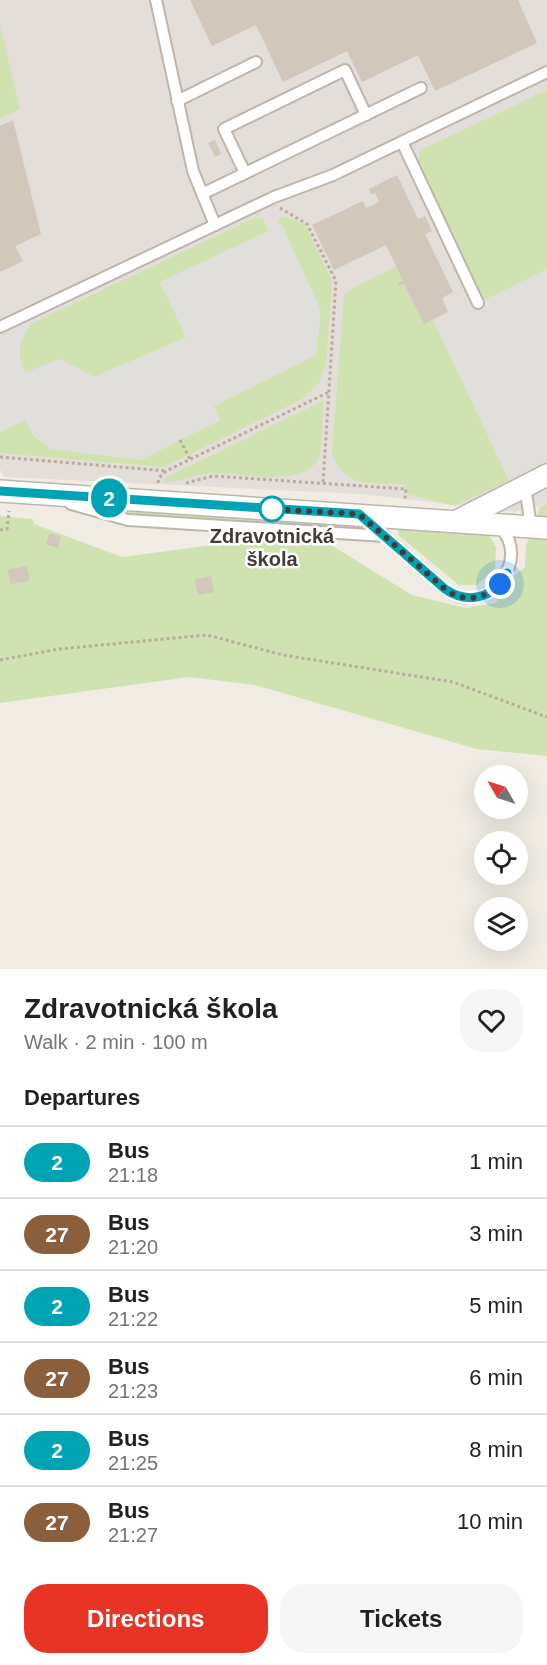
<!DOCTYPE html>
<html lang="en">
<head>
<meta charset="utf-8">
<style>
  :root { --surface:#fff; --page:#f6f6f6; --text:#202124; --muted:#757577; --line:#e0e0e0; --accent:#e73424 }
  body { margin:0; font-family:Arial,sans-serif; background:var(--page); color:var(--text); height:100vh; display:flex; flex-direction:column; font-size:22px; white-space:nowrap }
  * { box-sizing:border-box; margin:0 }
  p { font-size:20px; color:var(--muted) }
  .icon { flex:none; width:33px; height:33px; fill:none; stroke:currentColor; stroke-width:2; stroke-linecap:round; stroke-linejoin:round }
  .map { position:relative; height:969px; overflow:hidden }
  .panel { display:flex; flex-direction:column; background:var(--surface); flex:1 }
  .panel>* { flex:none }
  .badge { padding:0 12px; border-radius:20px; font-size:21px; line-height:39px }
  .needle { width:39px; rotate:309deg }
  .controls { position:absolute; left:474px; top:765px; display:grid; gap:12px }
  .controls a { display:grid; place-items:center; width:54px; height:54px; border-radius:50%; background:var(--surface); box-shadow:0 6px 24px #0002; font-size:30px }
  .you { position:absolute; width:30px; height:30px; margin:-15px; border:4px solid #fff; border-radius:50%; background:#1a73e8; box-shadow:0 0 0 9px #1a73e833 }
  .map>.badge { position:absolute; translate:-50% -50%; box-shadow:0 0 0 3px #fff }
  h2 { padding:0 24px; font-size:22px; line-height:54px }
  .round { display:grid; place-items:center; flex:none; width:63px; height:63px; border-radius:24px; background:var(--page) }
  .summary { display:flex; align-items:center; justify-content:space-between; height:102px; padding:0 24px }
  h1 { font-size:28px; font-weight:600; line-height:45px }
  .button { display:flex; gap:12px; margin-top:auto; padding:12px 24px }
  .button a { flex:1; height:69px; border-radius:24px; background:var(--accent); color:#fff; font-size:24px; font-weight:600; line-height:69px; text-align:center }
  .button a+a { background:var(--page); color:var(--text) }
  ul { padding:0; list-style:none }
  li { display:flex; align-items:center; gap:18px; height:72px; padding:0 24px; border-top:2px solid var(--line) }
  li div { flex:1 }
  li b { display:block; font-size:22px }
  li em { font-style:normal }
  li .badge { min-width:66px; font-weight:700; text-align:center }
  .map>svg:first-child { display:block }
</style>
</head>
<body>
<div class="map">
<svg width="547" height="969" viewBox="0 0 547 969">
  <rect width="100%" height="100%" fill="#f0ece4"/>
  <path fill="#e3ded9" d="M0 0H547V504L514 512 361 494 4 477 0 469Z"/>
  <g fill="#cfe2b0">
    <path d="M0 25 20 109 0 119Z"/>
    <path d="M547 90V269L483 301 417 165 421 150Z"/>
    <path d="M282 216 305 224 332 281 326 364 319 383 302 399 164 467 0 453V432L25 420 34 436 140 460 220 420 214 406 316 355 282 225 277 222Z"/>
    <path d="M254 218H262L268 231 160 282 186 337 95 377 60 359 25 373C16 353 19 342 31 324Z"/>
    <path d="M396 267 403 281 398 283 399 286 404 284 423 324 433 320 509 480 455 506 404 493 405 484C374 483 344 489 332 453L344 295 349 290Z"/>
    <path d="M323 401C322 418 323 436 320 453 312 490 241 473 214 473 197 473 180 483 163 482L167 477Z"/>
    <path d="M547 504V756L477 749 255 685 189 677 0 703V516L33 519 34 524 122 557 310 532 412 595 466 608 496 603 506 582 525 567 526 546 540 507Z"/>
    <path d="M124 510 360 526V527L357 530 125 514Z"/>
    <path d="M398 528 488 534 496 547 495 568 477 585H459L398 535Z"/>
  </g>
  <g fill="#e1dfdc">
    <path d="M547 78V85L446 134 443 128Z"/>
    <path d="M282 225 321 311 316 355 218 403 160 282Z"/>
    <path d="M547 269V460L509 480 435 324Z"/>
    <path d="M31 324 23 336 18 352 25 373 60 359 73 386 182 339 220 420 140 460 51 449 34 436 25 420 0 432V339Z"/>
  </g>
  <g fill="#d1c7bb">
    <path d="M190 0H518L537 43 435 91 418 55 362 82 347 51 283 82 256 25 212 46Z"/>
    <path d="M13 120 41 234 15 246 23 261 0 272V126Z"/>
    <path d="M215 140 221 154 215 157 208 143Z"/>
    <path d="M397 175 418 219 425 216 432 231 425 234 453 292 442 298 448 312 424 324 404 284 399 286 397 283 403 281 386 245 334 270 312 225 363 201 366 208 379 202 375 193 371 194 369 189Z"/>
    <path d="M50 533 61 537 58 548 46 544Z"/>
    <path d="M27 566 30 581 10 584 8 570Z"/>
    <path d="M211 576 214 592 198 595 195 579Z"/>
  </g>
  <g fill="none" stroke-linecap="round" stroke-linejoin="round">
    <g stroke="#beb6ab" stroke-width="14">
      <g id="service">
        <path d="M156 0 193 171 215 225"/>
        <path d="M177 101 256 62"/>
        <path d="M402 142 478 303"/>
        <path d="M245 173 224 129 345 70 366 115"/>
        <path d="M202 194 421 88"/>
        <path d="M0 327 274 197 333 175 547 72"/>
        <path d="M525 486 531 527"/>
        <path d="M71 504 128 520 385 536"/>
        <path d="M364 518 445 589C489 622 534 555 498 526"/>
      </g>
    </g>
    <g stroke="#beb6ab" stroke-width="24">
      <g id="minor">
        <path d="M0 491 547 528"/>
        <path d="M459 520 547 475"/>
      </g>
    </g>
    <g stroke="#bbad9a" stroke-width="3" stroke-dasharray="3 3" stroke-linecap="butt">
      <path d="M280 208 307 224 336 281 323 483"/>
      <path d="M180 440 190 459"/>
      <path d="M0 457 166 471"/>
      <path d="M158 483 159 478 166 471 329 392"/>
      <path d="M186 483 213 476 406 489 405 500"/>
      <path d="M0 530 7 529 9 511"/>
      <path d="M0 660 59 649 207 635 283 655 453 682 547 717"/>
    </g>
    <use href="#service" stroke="#fff" stroke-width="10"/>
    <use href="#minor" stroke="#fff" stroke-width="21"/>
  </g>
  <g fill="none" stroke-linecap="round" stroke-linejoin="round">
    <g stroke="#fff" stroke-width="14">
      <path id="line" d="M0 491 359 514 445 589C468 605 494 598 507 573"/>
    </g>
    <use href="#line" stroke="#00a3b4" stroke-width="9"/>
    <path stroke="#423c35" stroke-width="6" stroke-dasharray="0 10.8" d="M272 509H269L359 514 445 589C464 603 483 600 500 584"/>
  </g>
  <circle fill="#fff" stroke="#00a3b4" stroke-width="3" cx="272" cy="509" r="12"/>
  <g text-anchor="middle" stroke-width="5" stroke-linejoin="round" paint-order="stroke">
    <g font-size="20" font-weight="bold" fill="#423c35" stroke="#fff">
      <text x="272" y="543">Zdravotnická<tspan x="272" dy="23">škola</tspan></text>
    </g>
  </g>
</svg>
<div class="controls">
<a><svg class="needle" viewBox="-14 -14 28 28"><path d="M0-13l5 13h-10z" fill="#e53935"/><path d="M0 13l5-13h-10z" fill="#757577"/></svg></a>
<a><svg class="icon" aria-label="locate" viewBox="0 0 24 24"><circle cx="12" cy="12" r="6"/><path d="M12 2v4M12 18v4M2 12h4M18 12h4"/></svg></a>
<a><svg class="icon" aria-label="layers" viewBox="0 0 24 24"><path d="M12 4l9 5-9 5-9-5zM3 14l9 5 9-5"/></svg></a>
</div>
<div class="you" style="left:500px;top:584px"></div>
<b class="badge" style="left:109px;top:498px;background:#00a3b4;color:#fff">2</b>
</div>
<section class="panel">
<div class="summary"><div><h1>Zdravotnická škola</h1><p>Walk · 2 min · 100 m</p></div><a class="round"><svg class="icon" aria-label="heart" viewBox="0 0 24 24"><path d="M12 20l-8-8c-3-5 5-10 8-4 3-6 11-1 8 4z"/></svg></a></div>
<h2>Departures</h2>
<ul>
<li><span class="badge" style="background:#00a3b4;color:#fff">2</span><div><b>Bus</b><p>21:18</p></div><em>1 min</em></li>
<li><span class="badge" style="background:#8b5e3c;color:#fff">27</span><div><b>Bus</b><p>21:20</p></div><em>3 min</em></li>
<li><span class="badge" style="background:#00a3b4;color:#fff">2</span><div><b>Bus</b><p>21:22</p></div><em>5 min</em></li>
<li><span class="badge" style="background:#8b5e3c;color:#fff">27</span><div><b>Bus</b><p>21:23</p></div><em>6 min</em></li>
<li><span class="badge" style="background:#00a3b4;color:#fff">2</span><div><b>Bus</b><p>21:25</p></div><em>8 min</em></li>
<li><span class="badge" style="background:#8b5e3c;color:#fff">27</span><div><b>Bus</b><p>21:27</p></div><em>10 min</em></li>
</ul>
<div class="button"><a>Directions</a><a>Tickets</a></div>
</section>
</body>
</html>
